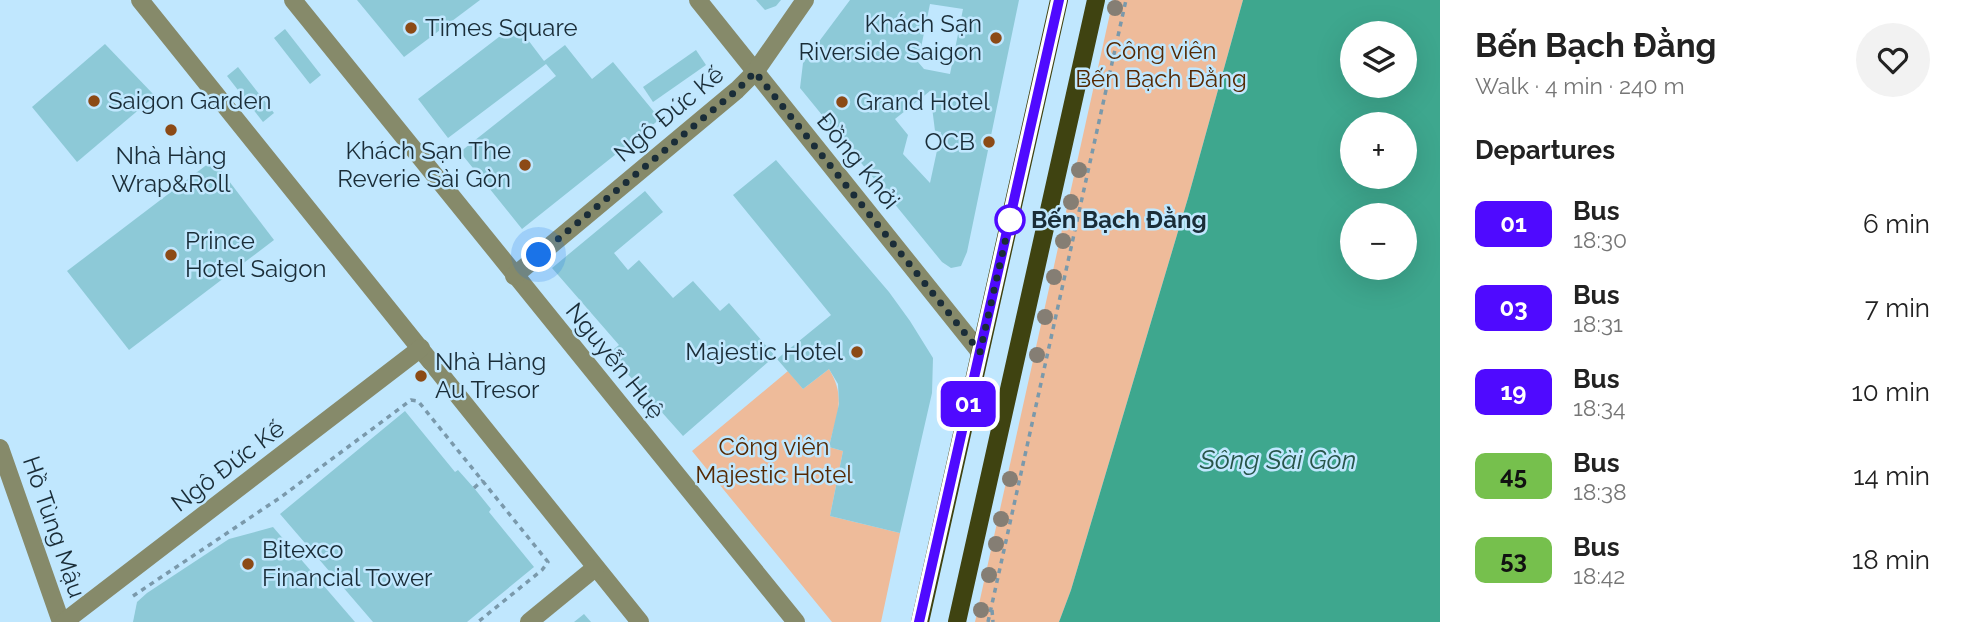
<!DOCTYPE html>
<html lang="en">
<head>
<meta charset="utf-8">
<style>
  :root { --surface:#fff; --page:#f2f2f2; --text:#222; --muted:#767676 }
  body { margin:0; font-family:Raleway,sans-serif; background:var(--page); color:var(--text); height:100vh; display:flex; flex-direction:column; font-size:26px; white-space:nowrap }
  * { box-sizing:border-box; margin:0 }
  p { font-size:23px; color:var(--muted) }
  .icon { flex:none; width:38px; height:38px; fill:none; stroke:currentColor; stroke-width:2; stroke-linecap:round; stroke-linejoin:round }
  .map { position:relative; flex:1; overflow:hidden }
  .panel { display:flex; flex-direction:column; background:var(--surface); width:525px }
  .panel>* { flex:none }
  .badge { padding:0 14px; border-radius:10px; font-size:24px; line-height:46px }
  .controls { position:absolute; left:1340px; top:21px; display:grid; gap:14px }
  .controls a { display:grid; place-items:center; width:77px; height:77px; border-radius:50%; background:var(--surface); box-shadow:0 7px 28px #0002; font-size:35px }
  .you { position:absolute; width:35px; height:35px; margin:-18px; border:5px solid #fff; border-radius:50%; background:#1a73e8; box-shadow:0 0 0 10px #1a73e833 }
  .map>.badge { position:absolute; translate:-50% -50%; box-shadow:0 0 0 4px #fff }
  h2 { padding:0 35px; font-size:26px; line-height:63px }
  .round { display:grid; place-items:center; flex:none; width:74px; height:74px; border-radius:37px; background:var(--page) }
  .headline { display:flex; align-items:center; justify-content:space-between; height:119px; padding:0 35px }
  h1 { font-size:33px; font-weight:700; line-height:52px }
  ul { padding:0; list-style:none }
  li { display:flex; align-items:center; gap:21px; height:84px; padding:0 35px }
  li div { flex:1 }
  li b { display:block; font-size:26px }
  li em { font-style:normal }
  li .badge { min-width:77px; font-weight:700; text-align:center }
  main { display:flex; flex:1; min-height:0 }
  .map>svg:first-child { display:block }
</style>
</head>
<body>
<main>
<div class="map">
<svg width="1440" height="622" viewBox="0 0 1440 622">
  <rect width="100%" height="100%" fill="#c0e7fe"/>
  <g fill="#eebb9a">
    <path d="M1113 0H1243L1188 198 1071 590 1059 622H975Z"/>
    <path d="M829 369C847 399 836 415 829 447L843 451 830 516 900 533 881 622H832L692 451 788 371 803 389Z"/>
  </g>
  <path fill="#3ea78e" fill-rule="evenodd" d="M1243 0H1440V622H1059L1071 590 1188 198ZM1353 33H1405V86H1353ZM1353 124H1405V177H1353ZM1353 215H1405V268H1353Z"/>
  <g fill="#8dc9d7" fill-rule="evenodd">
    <path d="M357 0H480L404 57Z"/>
    <path d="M756 0H781L776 6 765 10Z"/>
    <path d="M850 0H1019L967 252 961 266 951 268 942 262 800 88 803 63ZM930 4 963 9 950 74 924 69 918 62ZM930 91 935 131 941 132 930 183 903 154 908 135 895 119Z"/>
    <path d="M516 24 544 61 565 45 592 79 613 62 660 119 522 229 460 152 556 76 546 64 448 138 418 99Z"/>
    <path d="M285 29 321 75 310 84 274 38Z"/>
    <path d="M105 44 155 96 77 162 32 107Z"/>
    <path d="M696 50 706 65 653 102 643 87Z"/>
    <path d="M238 67 274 113 263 122 227 76Z"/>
    <path d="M213 160 274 240 129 350 67 271Z"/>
    <path d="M776 160 889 292 910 321 933 358 932 393 900 533 830 516 843 451 829 447 839 404 838 384 829 369 803 389 777 359 831 315 733 195Z"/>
    <path d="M645 191 663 212 614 253 628 270 639 260 673 298 693 281 720 311 729 303 775 356 683 436 609 353 619 345 552 268Z"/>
    <path d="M405 411 455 472 458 470 474 488 491 509 489 512 534 567 467 622H373L280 514Z"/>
    <path d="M273 527 355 622H133L137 602 147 593 229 539Z"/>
    <path d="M584 614 591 622H574Z"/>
  </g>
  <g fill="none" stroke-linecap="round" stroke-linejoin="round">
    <g stroke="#7a99ab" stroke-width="3.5" stroke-dasharray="5 5" stroke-linecap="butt">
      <path d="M474 488 483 480"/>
      <path d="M133 596 281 497 411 400 418 401 548 562 542 570 478 622"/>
      <path d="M992 610 993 622"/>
      <path d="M988 622 1126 0"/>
    </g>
    <g stroke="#868a6a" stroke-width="18">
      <path d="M140 0 640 622"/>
      <path d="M293 0 796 622"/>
      <path d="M698 0 980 352"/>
      <path d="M514 276 737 90 755 72 805 0"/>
      <path d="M0 448 61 622"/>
      <path d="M64 622 421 348"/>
      <path d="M529 622 595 568"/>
    </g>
    <g stroke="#3f4311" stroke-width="18">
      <path d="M920 622 1059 0"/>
      <path d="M957 622 1096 0"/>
    </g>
  </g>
  <g fill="#857e74">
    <circle cx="1115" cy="8" r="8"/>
    <circle cx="1079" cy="170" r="8"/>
    <circle cx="1071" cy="202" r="8"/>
    <circle cx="1063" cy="241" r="8"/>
    <circle cx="1054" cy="277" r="8"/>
    <circle cx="1045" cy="317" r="8"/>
    <circle cx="1037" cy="355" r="8"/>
    <circle cx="1010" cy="479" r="8"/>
    <circle cx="1001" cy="519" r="8"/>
    <circle cx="996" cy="544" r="8"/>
    <circle cx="989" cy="575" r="8"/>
    <circle cx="981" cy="610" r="8"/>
  </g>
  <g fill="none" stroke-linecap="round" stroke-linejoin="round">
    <g stroke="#fff" stroke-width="16">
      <path id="line" d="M919 622 1059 0"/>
    </g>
    <use href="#line" stroke="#4f0aff" stroke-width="10"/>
    <path stroke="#1a2d38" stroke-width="7" stroke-dasharray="0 12.6" d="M539 255 737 90 755 72 980 352 1010 220"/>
  </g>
  <g fill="#8c4a16" stroke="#c0e7fe" stroke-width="2.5">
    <circle cx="411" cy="28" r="7"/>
    <circle cx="996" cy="38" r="7"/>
    <circle cx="94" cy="101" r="7"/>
    <circle cx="842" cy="102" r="7"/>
    <circle cx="171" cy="130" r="7"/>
    <circle cx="989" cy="142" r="7"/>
    <circle cx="525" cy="165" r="7"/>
    <circle cx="171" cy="255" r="7"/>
    <circle cx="857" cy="352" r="7"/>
    <circle cx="421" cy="376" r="7"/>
    <circle cx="248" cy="564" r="7"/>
  </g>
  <circle fill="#fff" stroke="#4f0aff" stroke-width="3.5" cx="1010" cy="220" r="14"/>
  <g text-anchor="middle" stroke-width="5" stroke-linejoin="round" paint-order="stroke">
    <g font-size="24" fill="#1a2d38" stroke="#c0e7fe" text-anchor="start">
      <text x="982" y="32" text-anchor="end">Khách Sạn<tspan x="982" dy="28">Riverside Saigon</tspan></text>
      <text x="425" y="36">Times Square</text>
      <text x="108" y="109">Saigon Garden</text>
      <text x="856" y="110">Grand Hotel</text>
      <text x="975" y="150" text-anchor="end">OCB</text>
      <text x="511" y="159" text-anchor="end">Khách Sạn The<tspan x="511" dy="28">Reverie Sài Gòn</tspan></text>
      <text x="171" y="164" text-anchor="middle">Nhà Hàng<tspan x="171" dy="28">Wrap&amp;Roll</tspan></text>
      <text x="185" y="249">Prince<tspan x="185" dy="28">Hotel Saigon</tspan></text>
      <text x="843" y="360" text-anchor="end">Majestic Hotel</text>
      <text x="435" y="370">Nhà Hàng<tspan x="435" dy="28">Au Tresor</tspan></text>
      <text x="262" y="558">Bitexco<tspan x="262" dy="28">Financial Tower</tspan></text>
    </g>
    <g font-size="24" fill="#552903" stroke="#c0e7fe">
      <text x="1161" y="59">Công viên<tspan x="1161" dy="28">Bến Bạch Đằng</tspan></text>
      <text x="774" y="455">Công viên<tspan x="774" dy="28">Majestic Hotel</tspan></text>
    </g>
    <g font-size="24" fill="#1a2d38" stroke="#c0e7fe">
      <text transform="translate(669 114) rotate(-40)" y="8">Ngô Ðức Kế</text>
      <text transform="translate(858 161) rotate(51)" y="8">Ðồng Khởi</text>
      <text transform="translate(615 361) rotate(51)" y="8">Nguyễn Huệ</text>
      <text transform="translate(228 466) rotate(-37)" y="8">Ngô Ðức Kế</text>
      <text transform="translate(54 527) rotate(71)" y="8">Hồ Tùng Mậu</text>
    </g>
    <g font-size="24" font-weight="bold" fill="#1a2d38" stroke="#c0e7fe" text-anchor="start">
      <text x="1031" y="228">Bến Bạch Đằng</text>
    </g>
    <g font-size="26" font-style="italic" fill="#285549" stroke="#c0e7fe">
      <text x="1278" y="469">Sông Sài Gòn</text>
    </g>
  </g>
</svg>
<div class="controls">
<a><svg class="icon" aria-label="layers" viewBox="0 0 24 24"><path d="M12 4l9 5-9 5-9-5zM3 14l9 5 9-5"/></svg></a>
<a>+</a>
<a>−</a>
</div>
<div class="you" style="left:539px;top:255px"></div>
<b class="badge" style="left:968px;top:404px;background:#4f0aff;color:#fff">01</b>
</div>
<section class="panel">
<div class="headline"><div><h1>Bến Bạch Đằng</h1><p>Walk · 4 min · 240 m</p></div><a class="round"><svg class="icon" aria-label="heart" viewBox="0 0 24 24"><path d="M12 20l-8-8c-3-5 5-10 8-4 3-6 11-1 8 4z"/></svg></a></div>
<h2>Departures</h2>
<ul>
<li><span class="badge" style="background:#4f0aff;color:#fff">01</span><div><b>Bus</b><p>18:30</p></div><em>6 min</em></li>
<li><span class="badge" style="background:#4f0aff;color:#fff">03</span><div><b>Bus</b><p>18:31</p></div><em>7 min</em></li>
<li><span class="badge" style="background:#4f0aff;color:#fff">19</span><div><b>Bus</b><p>18:34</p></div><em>10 min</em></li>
<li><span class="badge" style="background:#76c04d;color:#111">45</span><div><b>Bus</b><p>18:38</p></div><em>14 min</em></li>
<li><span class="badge" style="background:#76c04d;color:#111">53</span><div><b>Bus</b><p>18:42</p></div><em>18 min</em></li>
</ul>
</section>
</main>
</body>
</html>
